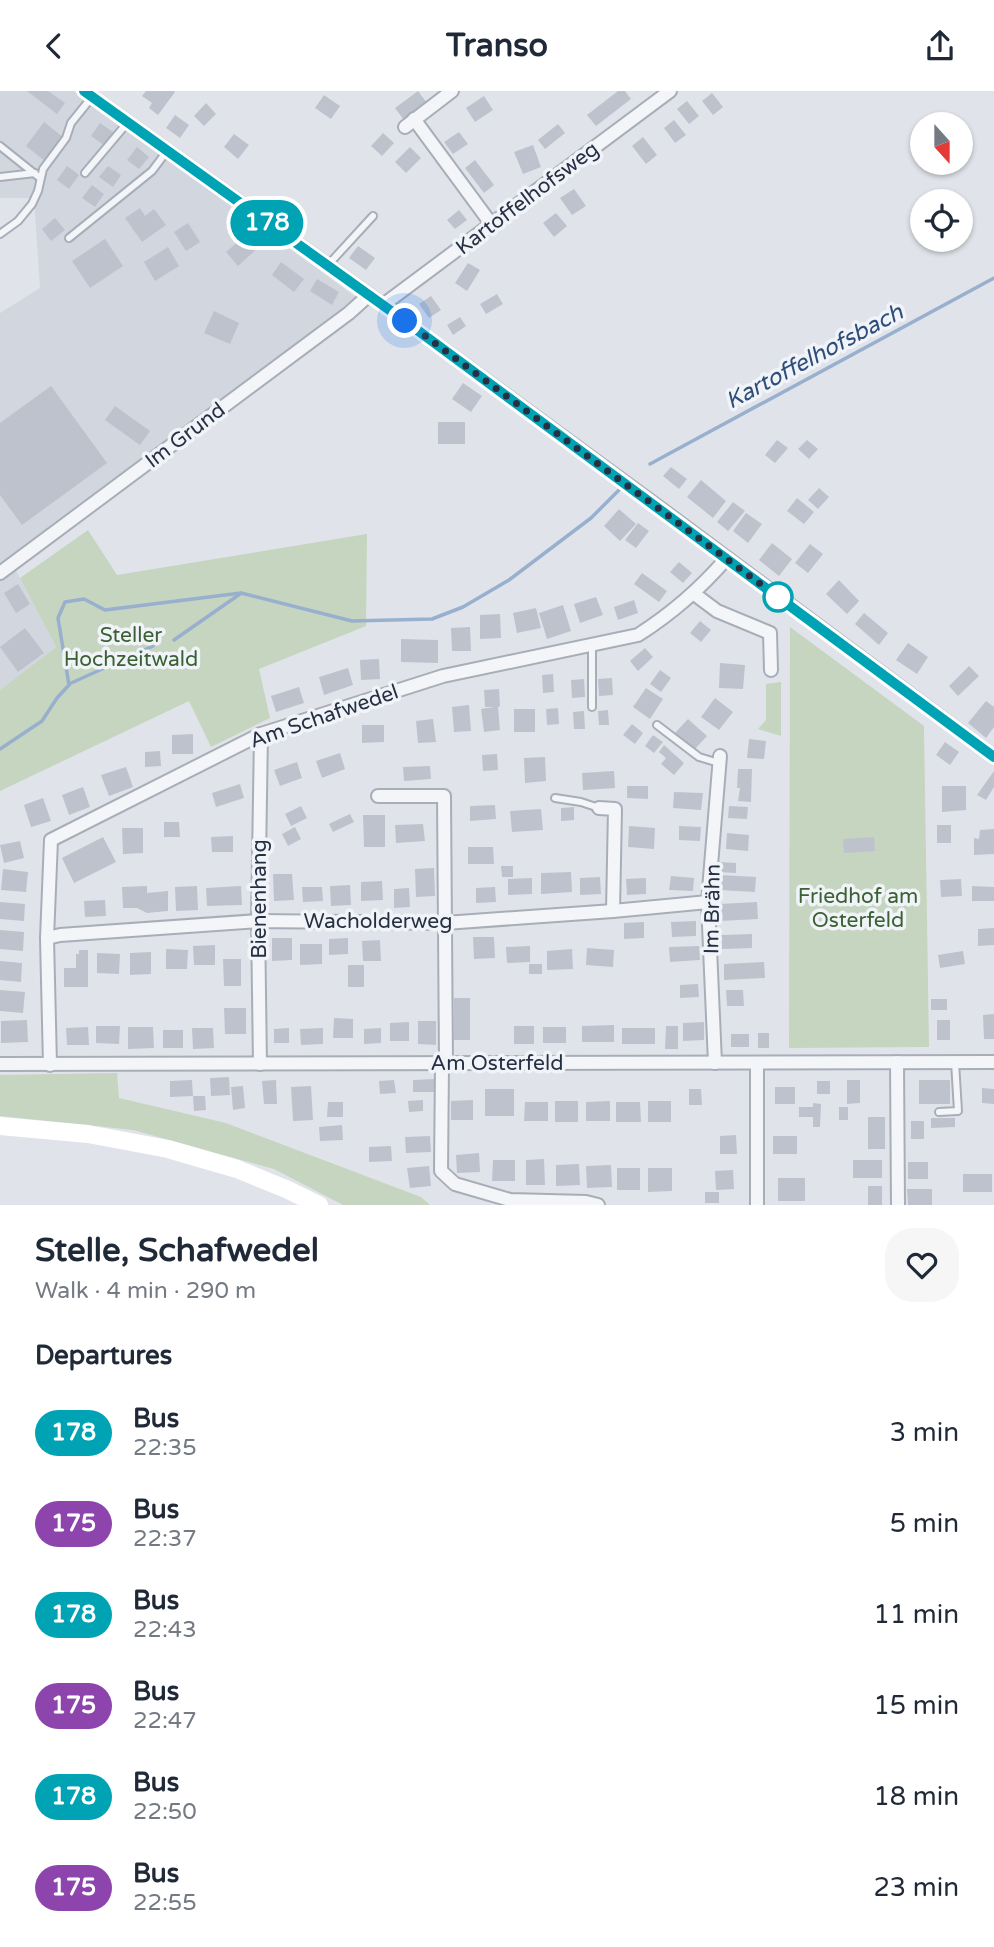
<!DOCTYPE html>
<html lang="en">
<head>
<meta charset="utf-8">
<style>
  :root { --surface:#fff; --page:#f6f6f7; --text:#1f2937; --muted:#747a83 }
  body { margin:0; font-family:"Varela Round",sans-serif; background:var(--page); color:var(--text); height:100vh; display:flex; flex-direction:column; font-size:26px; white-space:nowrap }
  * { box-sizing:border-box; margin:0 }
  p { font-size:23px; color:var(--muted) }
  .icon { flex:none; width:38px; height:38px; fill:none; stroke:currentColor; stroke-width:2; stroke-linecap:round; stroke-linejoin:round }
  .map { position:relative; height:1114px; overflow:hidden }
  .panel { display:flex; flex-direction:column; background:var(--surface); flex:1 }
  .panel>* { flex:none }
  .badge { padding:0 14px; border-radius:23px; font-size:24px; line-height:46px }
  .needle { width:46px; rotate:159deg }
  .buttons { position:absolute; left:910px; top:21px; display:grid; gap:14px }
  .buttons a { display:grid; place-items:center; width:63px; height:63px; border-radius:50%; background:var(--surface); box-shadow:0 2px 5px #0004; font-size:35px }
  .you { position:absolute; width:35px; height:35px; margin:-18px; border:5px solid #fff; border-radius:50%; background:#1a73e8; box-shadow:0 0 0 10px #1a73e833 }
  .map>.badge { position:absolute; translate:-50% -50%; box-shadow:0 0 0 4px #fff }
  h2 { padding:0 35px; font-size:26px; line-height:63px }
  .round { display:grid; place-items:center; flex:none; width:74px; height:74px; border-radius:28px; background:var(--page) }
  .overview { display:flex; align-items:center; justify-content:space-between; height:119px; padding:0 35px }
  h1 { font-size:33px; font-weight:800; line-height:52px }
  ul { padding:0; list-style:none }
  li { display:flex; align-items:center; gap:21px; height:91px; padding:0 35px }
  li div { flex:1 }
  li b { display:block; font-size:26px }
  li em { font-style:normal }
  li .badge { min-width:77px; font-weight:700; text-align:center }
  header { display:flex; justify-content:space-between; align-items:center; height:91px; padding:0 35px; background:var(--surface); font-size:32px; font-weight:800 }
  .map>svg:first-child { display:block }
</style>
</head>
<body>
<header><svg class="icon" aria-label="back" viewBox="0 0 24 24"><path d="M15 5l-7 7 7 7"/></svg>Transo<svg class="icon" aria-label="share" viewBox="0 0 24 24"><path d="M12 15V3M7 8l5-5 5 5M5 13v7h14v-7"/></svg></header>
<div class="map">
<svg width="994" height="1114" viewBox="0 0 994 1114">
  <rect width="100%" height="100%" fill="#e0e4ea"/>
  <path fill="#d2d6df" d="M0 0H73L356 206 11 470 56 556 0 599V222L40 197 34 107H0Z"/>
  <g fill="#c5d5c0">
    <path d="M88 439 117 484 367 443 366 535 259 578 270 627 211 656 189 610 0 700V599L56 556 20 487Z"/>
    <path d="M790 536 924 635 929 956 789 957Z"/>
    <path d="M781 591V645L758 638 766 629V593Z"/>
    <path d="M117 982 119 1007 226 1032 421 1106 430 1114H343L274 1078 133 1039 0 1025V984Z"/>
  </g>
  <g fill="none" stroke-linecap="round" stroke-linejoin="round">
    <g stroke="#98b0cd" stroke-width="3.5">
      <path d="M650 373 994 187"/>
      <path d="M174 549 240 503"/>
      <path d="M69 593 153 555"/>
      <path d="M0 658 42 630 57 607 69 594 58 527 65 511 84 508 105 519 241 502 352 530 432 528 463 516 509 489 591 427 621 397"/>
    </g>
  </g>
  <g fill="#bdc2cd">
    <path d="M27 0H48L65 12 57 23Z"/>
    <path d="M146 0H174L175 1 158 24 149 17 152 12 142 5Z"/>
    <path d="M418 0 427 12 404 29 395 17Z"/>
    <path d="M618 0H625L631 8 596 35 587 24Z"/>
    <path d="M712 2 723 16 713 24 702 10Z"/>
    <path d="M324 4 340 15 331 28 315 17Z"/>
    <path d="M484 5 493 19 475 31 466 17Z"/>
    <path d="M687 10 699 25 689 33 677 18Z"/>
    <path d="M206 12 216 23 204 35 194 25Z"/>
    <path d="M175 24 189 34 180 47 166 37Z"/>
    <path d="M674 29 686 44 675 52 664 37Z"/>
    <path d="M44 31 63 46 45 70 26 55Z"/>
    <path d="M100 32 113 41 104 54 91 45Z"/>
    <path d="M558 33 565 42 545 58 538 49Z"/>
    <path d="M459 41 468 53 453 63 444 51Z"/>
    <path d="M383 42 394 52 382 65 371 55Z"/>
    <path d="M234 43 249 54 238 68 224 56Z"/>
    <path d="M643 46 657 64 646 73 632 55Z"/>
    <path d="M533 54 541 76 523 83 514 61Z"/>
    <path d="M137 56 149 66 139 78 127 69Z"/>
    <path d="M410 56 421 67 406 82 395 71Z"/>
    <path d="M475 69 494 94 484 102 465 77Z"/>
    <path d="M67 75 79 84 69 98 57 89Z"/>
    <path d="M108 75 121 84 113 96 99 86Z"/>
    <path d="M92 94 104 103 95 116 82 107Z"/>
    <path d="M574 98 586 115 572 124 560 107Z"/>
    <path d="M140 117 145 125 154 118 166 134 142 151 125 127Z"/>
    <path d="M459 119 467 129 455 138 447 129Z"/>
    <path d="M556 122 567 135 554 146 543 132Z"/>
    <path d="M55 127 65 139 51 150 42 138Z"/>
    <path d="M188 132 200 151 186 160 174 141Z"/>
    <path d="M247 143 259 156 238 175 226 161Z"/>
    <path d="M105 148 123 175 90 197 72 170Z"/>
    <path d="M358 155 375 167 366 179 349 167Z"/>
    <path d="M168 156 179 175 155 190 144 171Z"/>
    <path d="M281 171 304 188 294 201 272 184Z"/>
    <path d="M468 172 480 179 467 200 455 192Z"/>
    <path d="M317 188 339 201 332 214 310 200Z"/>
    <path d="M497 203 503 213 486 223 480 213Z"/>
    <path d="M431 205 441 219 429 227 419 213Z"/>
    <path d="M214 220 239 232 230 253 204 242Z"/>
    <path d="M460 226 466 235 453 244 447 234Z"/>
    <path d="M463 292 482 305 471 321 452 308Z"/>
    <path d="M51 295 107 372 22 434 0 404V332Z"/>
    <path d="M115 315 150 340 140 354 105 329Z"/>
    <rect x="438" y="331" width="27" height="22"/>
    <path d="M777 349 788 357 775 372 765 364Z"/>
    <path d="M807 349 818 358 809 368 798 358Z"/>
    <path d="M671 376 687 388 679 398 663 385Z"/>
    <path d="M701 389 726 410 713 427 687 406Z"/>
    <path d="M819 397 829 406 818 418 808 409Z"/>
    <path d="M797 407 814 421 804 433 787 420Z"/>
    <path d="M733 411 745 420 728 440 717 431Z"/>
    <path d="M619 418 636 433 620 450 604 435Z"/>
    <path d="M746 422 762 433 748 452 733 440Z"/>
    <path d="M638 432 649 440 636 457 625 449Z"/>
    <path d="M772 452 792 468 779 485 759 469Z"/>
    <path d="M810 453 823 463 808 482 795 472Z"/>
    <path d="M679 471 692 482 683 492 670 481Z"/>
    <path d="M642 482 667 500 659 511 634 493Z"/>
    <path d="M839 489 859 510 847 523 826 503Z"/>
    <path d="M18 493 30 513 16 522 4 502Z"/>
    <path d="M596 506 603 524 580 532 574 513Z"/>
    <path d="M634 509 638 522 618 529 614 516Z"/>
    <path d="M563 514 571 540 547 548 539 522Z"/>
    <path d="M536 517 541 537 517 542 513 522Z"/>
    <path d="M864 522 888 542 879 554 855 533Z"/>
    <path d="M500 523 501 547 480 548V524Z"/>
    <path d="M700 530 711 539 701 551 690 542Z"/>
    <path d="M470 536 471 560H452L451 537Z"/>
    <path d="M25 537 44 562 18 581 0 556Z"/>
    <path d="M401 548 438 549V572L401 571Z"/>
    <path d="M908 552 928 566 917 583 896 569Z"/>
    <path d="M645 557 653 566 638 580 630 570Z"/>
    <path d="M379 568 380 588 361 589 360 569Z"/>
    <path d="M720 572 745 574 743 598 719 597Z"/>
    <path d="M969 575 979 585 958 605 949 595Z"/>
    <path d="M348 577 353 594 324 604 319 586Z"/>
    <path d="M660 579 671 587 661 601 650 593Z"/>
    <path d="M553 583 554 601 543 602 542 584Z"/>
    <path d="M612 587 613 604 599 605 598 588Z"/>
    <path d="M584 588 585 606 572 607 571 589Z"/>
    <path d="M299 596 304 612 276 621 271 605Z"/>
    <path d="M646 597 663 608 650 628 633 616Z"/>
    <path d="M499 598 500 615 498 616 500 639 484 641 481 618 494 616H485L484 599Z"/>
    <path d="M715 607 733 621 719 639 701 626Z"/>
    <path d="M986 610 994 616V636L986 647 968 632Z"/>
    <path d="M469 614 471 640 454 641 452 616Z"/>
    <path d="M558 617 559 633 547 634 546 618Z"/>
    <rect x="514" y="618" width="21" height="23"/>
    <path d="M608 619 609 634H599L598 620Z"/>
    <path d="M584 620 585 638H574L573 621Z"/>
    <path d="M433 628 436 651 418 652 416 630Z"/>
    <path d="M688 628 707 645 694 659 675 642Z"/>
    <path d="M632 633 643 642 635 653 623 644Z"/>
    <path d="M362 634H384V651L362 652Z"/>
    <path d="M193 643V663H172V644Z"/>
    <path d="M653 644 663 651 654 662 645 655Z"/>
    <path d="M749 648 766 650 764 668 747 667Z"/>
    <path d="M945 651 959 661 950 674 936 664Z"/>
    <path d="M664 654 684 672 674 684 661 673 666 667 659 661Z"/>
    <path d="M160 660 161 675 145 676V661Z"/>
    <path d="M340 662 345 678 322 687 316 670Z"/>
    <path d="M497 663 498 679 483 680 482 664Z"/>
    <path d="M545 666 546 690 525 692 524 667Z"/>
    <path d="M297 671 302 687 280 695 274 679Z"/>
    <path d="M430 675 431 688 404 690 403 676Z"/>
    <path d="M126 676 133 696 109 705 101 684Z"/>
    <path d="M738 678H752L751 711 738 710 740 697H737Z"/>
    <path d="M614 680 615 697 583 699 582 682Z"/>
    <path d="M994 680V696L986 709 977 704Z"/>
    <path d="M240 693 244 707 216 716 212 702Z"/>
    <path d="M627 695H648V708L627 707Z"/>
    <path d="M942 695H966V719L942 721Z"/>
    <path d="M83 696 90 716 69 724 62 704Z"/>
    <path d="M674 701 703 702 701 719 673 717Z"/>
    <path d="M43 707 51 730 31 736 24 714Z"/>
    <path d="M495 714 496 728 470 730V715Z"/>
    <path d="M301 715 307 727 291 735 285 723Z"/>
    <path d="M729 715 748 716 747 728 728 727Z"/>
    <path d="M574 716V729L561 730V717Z"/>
    <path d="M541 718 543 739 512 741 510 720Z"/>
    <path d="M350 723 354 731 333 741 329 733Z"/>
    <path d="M363 724H385V756H364Z"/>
    <path d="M164 731H179L180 746H164Z"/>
    <path d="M423 733 425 750 396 752 395 734Z"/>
    <rect x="937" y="734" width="14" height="18"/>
    <path d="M629 735 655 737 654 758 628 756Z"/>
    <path d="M679 735 701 736 700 750 679 749Z"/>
    <path d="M295 736 301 748 288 755 282 743Z"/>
    <path d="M122 737H143V762L123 763Z"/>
    <path d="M994 738V763L974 764V747L979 748 980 739Z"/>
    <path d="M727 742 749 744 748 760 726 758Z"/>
    <path d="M233 745V761H212L211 746Z"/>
    <path d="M103 746 116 771 74 792 62 767Z"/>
    <path d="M874 746 875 760 844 762 843 748Z"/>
    <path d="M20 750 24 767 4 772 0 754Z"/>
    <path d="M468 756H493L494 773H468Z"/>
    <path d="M719 771 736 772V782L718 781Z"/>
    <path d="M501 775H513V786H502Z"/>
    <path d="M434 777 435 805 416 806 415 778Z"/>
    <path d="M3 778 28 781 26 801 1 799Z"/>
    <path d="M571 781 572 801 541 803V782Z"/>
    <path d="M273 783H292L294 809 274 810Z"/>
    <path d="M720 784 756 786 755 801 719 799Z"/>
    <path d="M671 785 694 787 693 800 669 799Z"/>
    <path d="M600 786 601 803 580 804V787Z"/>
    <path d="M532 787V803L508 804V788Z"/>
    <path d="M646 787V803L627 804 626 788Z"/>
    <path d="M961 788 962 805 941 806 940 789Z"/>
    <path d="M382 790 383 809 361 810V791Z"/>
    <path d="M350 794 351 814 331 815 330 795Z"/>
    <path d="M147 795V802L168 800V820L147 822 137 817H123L122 796Z"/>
    <path d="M197 795 198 819 176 820 175 796Z"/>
    <path d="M241 795 242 814 207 815 206 797Z"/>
    <path d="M972 795 994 796V810H972Z"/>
    <path d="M302 796H322L323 810 303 811Z"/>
    <path d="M495 796 496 811 476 812V797Z"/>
    <path d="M409 797 410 816 394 817V798Z"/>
    <path d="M105 809 106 825 85 826 84 810Z"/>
    <path d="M0 811 25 813 24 830 0 828Z"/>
    <path d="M757 811 758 828 720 830 719 813Z"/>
    <path d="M696 830V845L672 846 671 831Z"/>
    <path d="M644 831V847L624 848V832Z"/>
    <path d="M994 837V854L978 855V838Z"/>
    <path d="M0 839 24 841 23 860 0 858Z"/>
    <path d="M752 843V857L722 858V844Z"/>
    <path d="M473 846H494L495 867 474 868Z"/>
    <path d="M272 847H292V869L272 870Z"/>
    <path d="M348 847V863L329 864V848Z"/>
    <path d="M380 849 381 870H363L362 850Z"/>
    <path d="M300 853H322V873L300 874Z"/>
    <path d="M215 854V874H194L193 855Z"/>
    <path d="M530 855V871L507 872 506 856Z"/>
    <path d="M699 855 700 869 670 871 669 856Z"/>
    <path d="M587 857 614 859 613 876 586 874Z"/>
    <path d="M166 858 188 859 187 878H166Z"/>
    <path d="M572 858 573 878 547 879V860Z"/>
    <path d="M79 859H88V896H64V877H76V863H79Z"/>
    <path d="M963 860 965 873 940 877 938 864Z"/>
    <path d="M151 861V883L130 884V862Z"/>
    <path d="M97 862 120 863 119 883 97 882Z"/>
    <path d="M223 868H241V895H224Z"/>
    <path d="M0 870 22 872 21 891 0 889Z"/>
    <path d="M764 871 765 887 724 889V873Z"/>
    <rect x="529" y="873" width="13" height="10"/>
    <rect x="348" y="874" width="16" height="22"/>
    <path d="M698 893 699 906 680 907V894Z"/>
    <path d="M0 899 25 901 23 922 0 920Z"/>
    <path d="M726 899H743L744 915H727Z"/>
    <rect x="454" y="907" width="16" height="42"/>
    <rect x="931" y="908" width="16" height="11"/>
    <path d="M224 917H246V943H225Z"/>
    <path d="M994 923V948H984L983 924Z"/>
    <path d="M334 927 353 928V947H333Z"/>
    <path d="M27 929 28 951 1 952V930Z"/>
    <rect x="937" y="929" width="13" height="20"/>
    <path d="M418 930H436V954L418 953Z"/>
    <path d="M409 931V950H390V932Z"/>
    <path d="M704 931V949L683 950V932Z"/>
    <path d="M614 934V951H582V935Z"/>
    <path d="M96 935H120L119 953 96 952Z"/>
    <rect x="514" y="935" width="20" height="18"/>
    <path d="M666 935H678V958H665Z"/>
    <path d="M88 936 89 954H67L66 937Z"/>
    <path d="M128 936H153L154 957 128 958Z"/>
    <rect x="543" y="936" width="23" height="16"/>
    <path d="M192 937H213L214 957 193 958Z"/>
    <path d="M289 937V952H274V938Z"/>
    <path d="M323 937V953L301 954 300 938Z"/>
    <path d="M381 937V952L364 953V938Z"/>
    <rect x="622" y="937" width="33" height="16"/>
    <rect x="163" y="939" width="20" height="18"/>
    <rect x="758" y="942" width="11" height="15"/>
    <rect x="731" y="943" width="18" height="13"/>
    <path d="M229 986 230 1004 211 1005 210 987Z"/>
    <path d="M434 988V1001H413V989Z"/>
    <path d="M192 989 193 1005H205L206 1019 194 1020 193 1005 170 1006V990Z"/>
    <path d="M276 989 277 1013H264L262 990Z"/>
    <path d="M394 989 396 1002 380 1003 379 990Z"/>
    <path d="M847 989H860V1012L847 1013Z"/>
    <rect x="919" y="989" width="31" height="24"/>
    <rect x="817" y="990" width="13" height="13"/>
    <path d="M243 995 245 1017 233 1019 231 996Z"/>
    <path d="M311 995 313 1029 293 1030 291 996Z"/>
    <rect x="775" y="996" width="20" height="17"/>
    <path d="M982 997 994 998V1013L982 1012Z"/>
    <rect x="485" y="998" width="29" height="27"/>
    <path d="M689 998H701L702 1014H689Z"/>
    <path d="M423 1009V1020L409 1021 408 1010Z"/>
    <path d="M473 1009V1029H451V1010Z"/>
    <rect x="555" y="1010" width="23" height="21"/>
    <path d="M610 1010V1030H586V1011Z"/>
    <rect x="648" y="1010" width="23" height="21"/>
    <path d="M328 1011H343V1026H327Z"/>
    <path d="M525 1011H548V1030H524Z"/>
    <path d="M616 1011H640L641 1031H616Z"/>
    <path d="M813 1012 821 1013 820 1036H813V1026H799V1016H813Z"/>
    <rect x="839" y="1016" width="9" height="13"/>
    <rect x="868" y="1026" width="17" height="32"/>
    <path d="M931 1027H955V1036L931 1037Z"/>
    <rect x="911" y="1030" width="13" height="18"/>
    <path d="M342 1034 343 1049 320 1050 319 1036Z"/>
    <path d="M736 1044 737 1063H720V1045Z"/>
    <path d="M430 1045 431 1061 406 1062 405 1046Z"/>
    <rect x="773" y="1045" width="24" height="18"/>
    <path d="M391 1055 392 1070 369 1071V1056Z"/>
    <path d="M479 1062 480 1081 457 1082 456 1064Z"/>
    <path d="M544 1068 545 1094H526V1069Z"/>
    <path d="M493 1069H515V1090H492Z"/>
    <rect x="853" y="1069" width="29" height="18"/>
    <rect x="908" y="1071" width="20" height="17"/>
    <path d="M579 1073 580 1094 556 1095V1074Z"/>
    <path d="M611 1074 612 1096 587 1097 586 1075Z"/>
    <path d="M429 1075 431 1095 410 1097 407 1077Z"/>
    <rect x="617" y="1077" width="23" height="22"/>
    <path d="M648 1077H672V1100L648 1101Z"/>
    <path d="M733 1079 734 1098 716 1099 715 1080Z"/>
    <rect x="963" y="1083" width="29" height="18"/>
    <rect x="778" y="1087" width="27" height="23"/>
    <rect x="868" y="1095" width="14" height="19"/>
    <path d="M907 1098H932V1114H908Z"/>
    <rect x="705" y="1101" width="14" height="11"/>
  </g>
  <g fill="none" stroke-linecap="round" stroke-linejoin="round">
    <g stroke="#a8aeb8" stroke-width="10">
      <g id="lane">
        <path d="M0 55 40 87"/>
        <path d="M85 82 128 31"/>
        <path d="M0 86 35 82"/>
        <path d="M0 143 18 130 32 113 38 100 43 78 66 47 71 32 92 6"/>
        <path d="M69 147 152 80 167 60"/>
        <path d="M328 174 373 125"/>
        <path d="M592 555V616"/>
        <path d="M657 634 699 666 719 672"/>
        <path d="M555 707 581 711 599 717"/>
        <path d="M939 1021 958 1020 955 971"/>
      </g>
    </g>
    <g stroke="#a8aeb8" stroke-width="16">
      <g id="street">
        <path d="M84 0 383 214 664 420 994 666"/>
        <path d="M414 28 492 134"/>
        <path d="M405 36 452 0"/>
        <path d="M383 214 670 0"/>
        <path d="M0 482 349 222 369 204"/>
        <path d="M693 502 717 520 770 542 771 579"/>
        <path d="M378 705H444L446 973"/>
        <path d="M599 717 615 718 613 820"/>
        <path d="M47 847 60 844 258 830 445 832 613 820 708 811"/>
        <path d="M897 971 898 1114"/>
        <path d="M715 972 708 811 720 665"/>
        <path d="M757 972V1114"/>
        <path d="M0 973 994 971"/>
        <path d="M260 973 258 830 261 643"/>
        <path d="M442 973 441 1080 455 1093 510 1109 586 1111 598 1114"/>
        <path d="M50 974 47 847 51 749 261 643 443 585 638 544C671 523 700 498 726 468"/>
      </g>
    </g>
    <use href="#lane" stroke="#f3f5f8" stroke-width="6"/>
    <use href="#street" stroke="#f3f5f8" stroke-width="12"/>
    <path stroke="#fff" stroke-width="18" d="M0 1035 88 1043 168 1058 237 1078 286 1098 319 1114"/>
  </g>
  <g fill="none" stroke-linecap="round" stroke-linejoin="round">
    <g stroke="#fff" stroke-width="16">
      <path id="line" d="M84 0 405 230 994 666"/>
    </g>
    <use href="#line" stroke="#00a3b4" stroke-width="10"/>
    <path stroke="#273043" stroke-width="7" stroke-dasharray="0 12.6" d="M405 230 778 506"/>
  </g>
  <circle fill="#fff" stroke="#00a3b4" stroke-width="3.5" cx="778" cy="506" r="14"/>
  <g text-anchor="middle" stroke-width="7" stroke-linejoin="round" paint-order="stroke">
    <g font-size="21" fill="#273043" stroke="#f0f3f7">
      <text transform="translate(527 107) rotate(-37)" y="7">Kartoffelhofsweg</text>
      <text transform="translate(185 344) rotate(-37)" y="7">Im Grund</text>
      <text transform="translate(324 625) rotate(-19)" y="7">Am Schafwedel</text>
      <text transform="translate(259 808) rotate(-90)" y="7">Bienenhang</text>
      <text transform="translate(712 818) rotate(-89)" y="7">Im Brähn</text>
      <text x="378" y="837">Wacholderweg</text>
      <text x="497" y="979">Am Osterfeld</text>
    </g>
    <g font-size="21" fill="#3a6033" stroke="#f0f3f7">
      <text x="131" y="551">Steller<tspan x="131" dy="24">Hochzeitwald</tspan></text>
      <text x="858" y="812">Friedhof am<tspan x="858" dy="24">Osterfeld</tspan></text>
    </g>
    <g font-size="23" font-style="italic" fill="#2e4d7a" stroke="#f0f3f7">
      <text transform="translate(814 265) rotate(-28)" y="8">Kartoffelhofsbach</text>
    </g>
  </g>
</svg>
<div class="buttons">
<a><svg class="needle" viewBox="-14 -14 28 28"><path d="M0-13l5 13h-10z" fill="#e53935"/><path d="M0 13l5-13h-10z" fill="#747a83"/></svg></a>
<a><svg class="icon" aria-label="locate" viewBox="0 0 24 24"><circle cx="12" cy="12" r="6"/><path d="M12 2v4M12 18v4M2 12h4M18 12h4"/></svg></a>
</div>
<div class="you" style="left:405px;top:230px"></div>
<b class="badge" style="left:267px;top:132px;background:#00a3b4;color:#fff">178</b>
</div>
<section class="panel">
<div class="overview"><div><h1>Stelle, Schafwedel</h1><p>Walk · 4 min · 290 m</p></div><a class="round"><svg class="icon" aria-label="heart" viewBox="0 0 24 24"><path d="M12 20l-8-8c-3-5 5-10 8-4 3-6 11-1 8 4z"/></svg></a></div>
<h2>Departures</h2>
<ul>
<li><span class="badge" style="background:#00a3b4;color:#fff">178</span><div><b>Bus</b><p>22:35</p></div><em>3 min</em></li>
<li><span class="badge" style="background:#8e44ad;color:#fff">175</span><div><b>Bus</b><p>22:37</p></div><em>5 min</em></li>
<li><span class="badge" style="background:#00a3b4;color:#fff">178</span><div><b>Bus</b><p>22:43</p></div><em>11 min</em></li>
<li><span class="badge" style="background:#8e44ad;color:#fff">175</span><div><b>Bus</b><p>22:47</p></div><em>15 min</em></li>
<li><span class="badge" style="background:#00a3b4;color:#fff">178</span><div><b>Bus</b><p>22:50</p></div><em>18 min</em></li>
<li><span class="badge" style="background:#8e44ad;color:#fff">175</span><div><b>Bus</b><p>22:55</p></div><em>23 min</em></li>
</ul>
</section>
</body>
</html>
